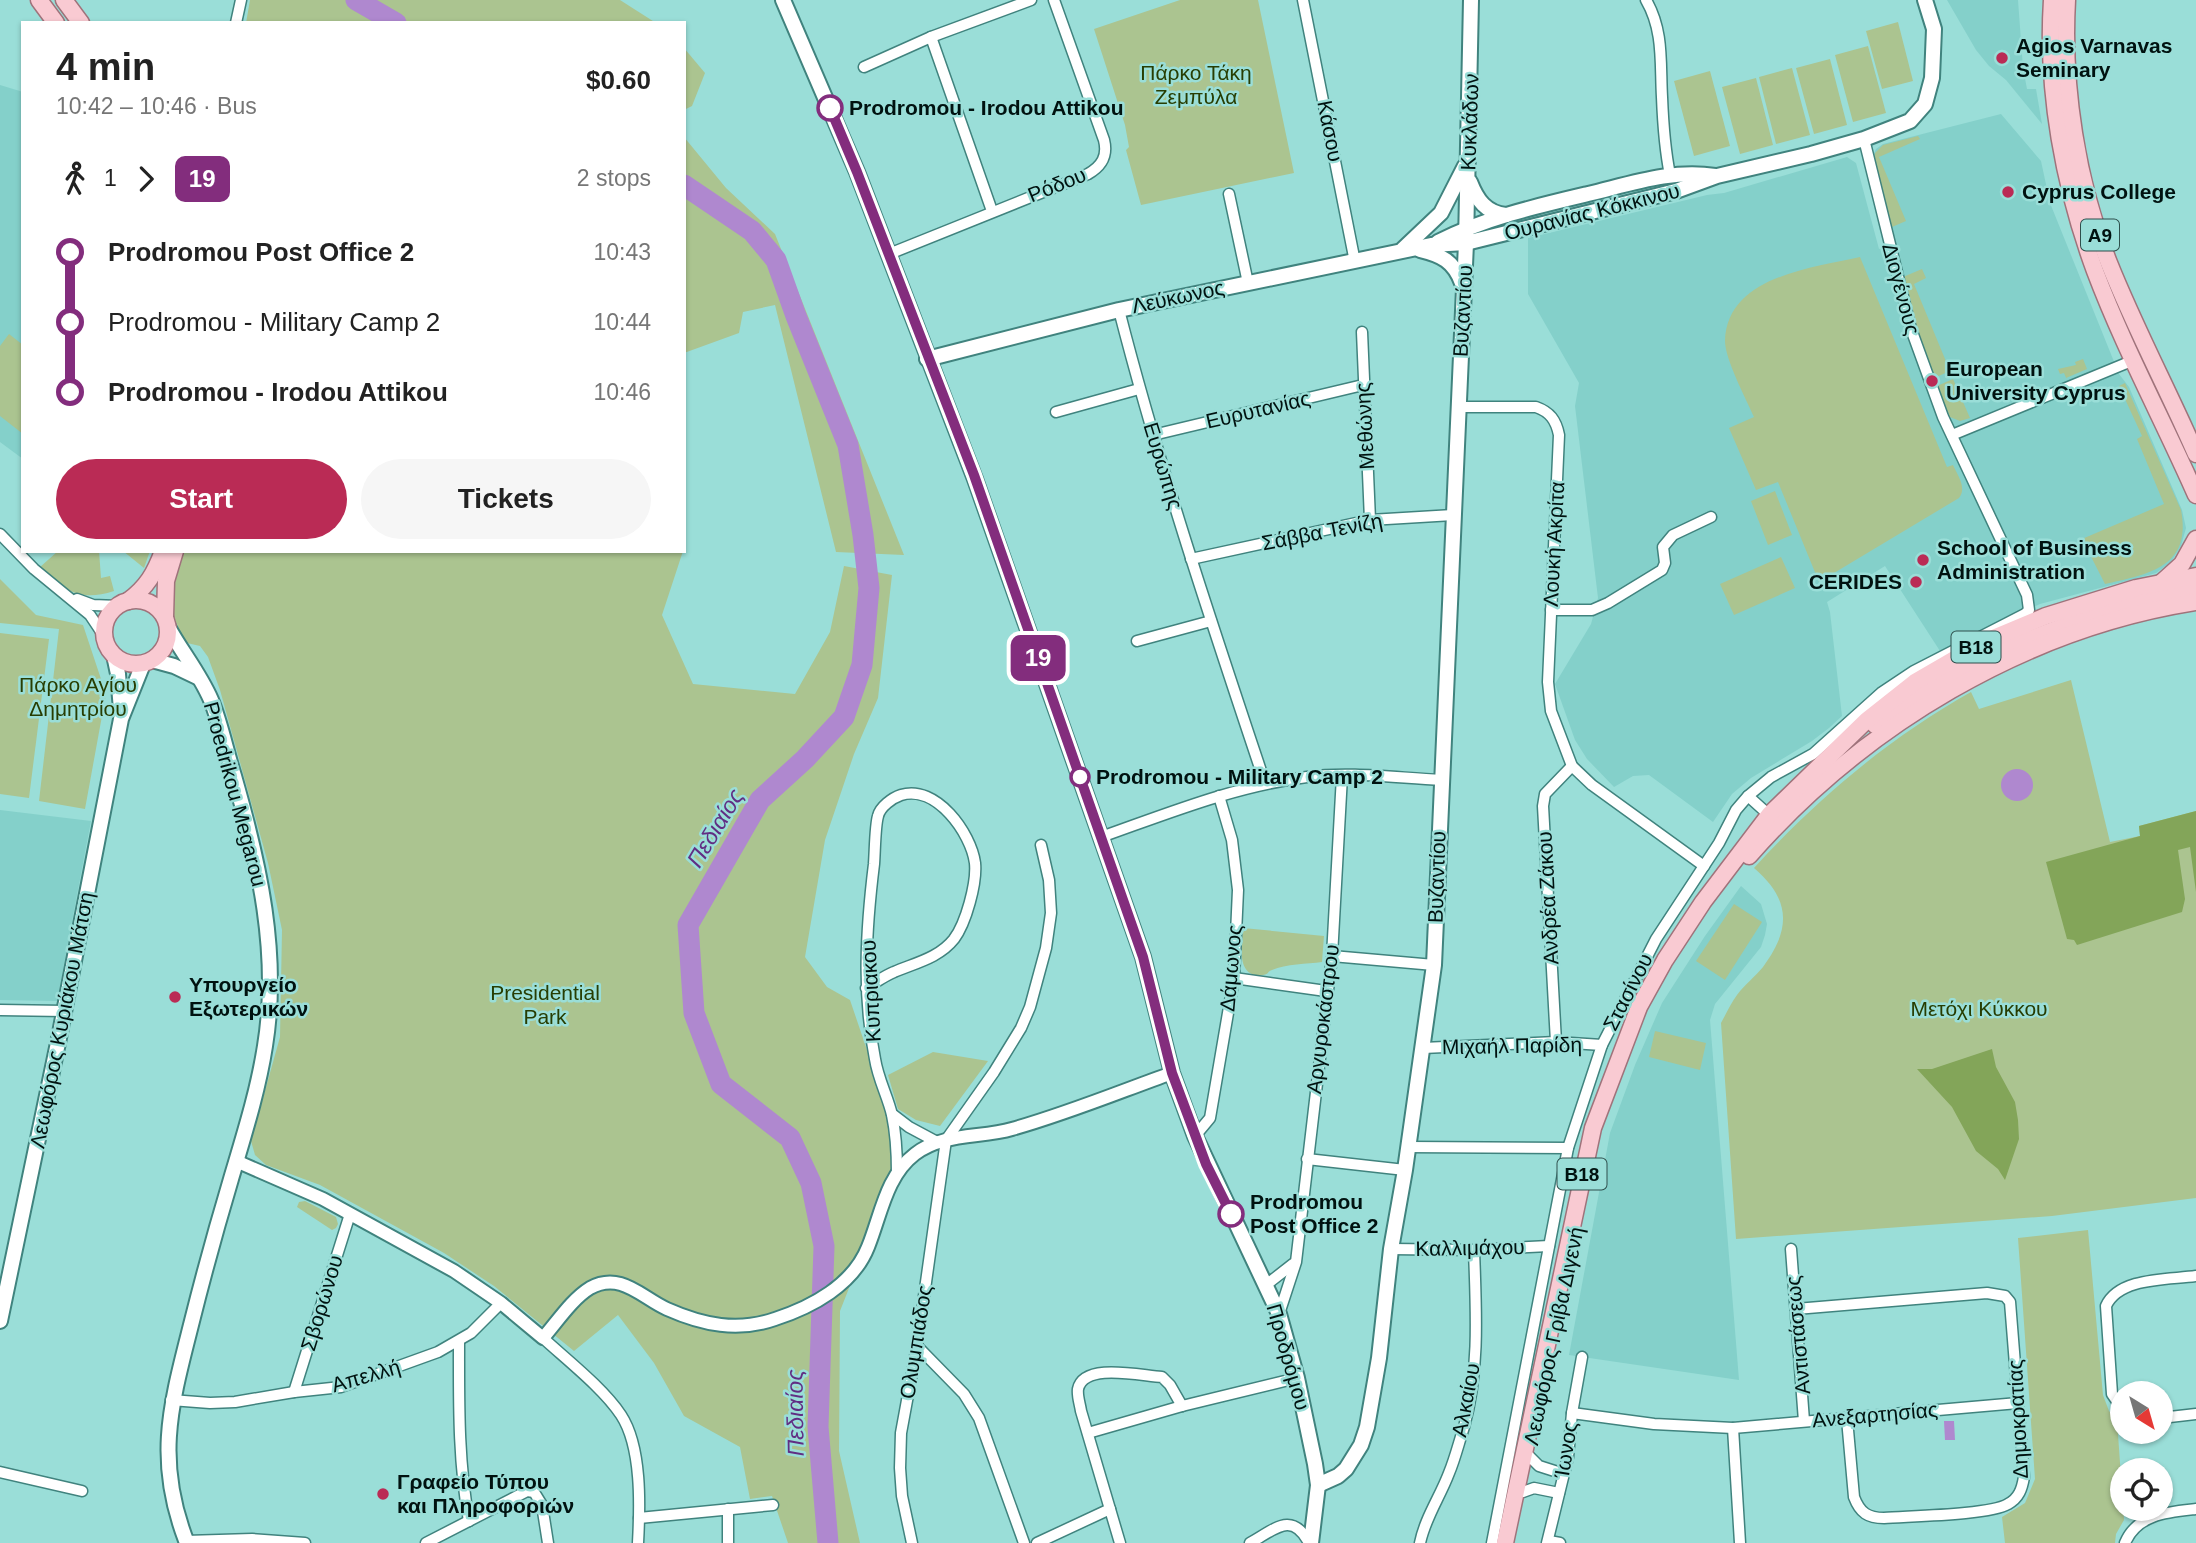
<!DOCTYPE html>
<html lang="en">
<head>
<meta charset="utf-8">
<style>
  :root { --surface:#fff; --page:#f6f6f6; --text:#222; --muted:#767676; --accent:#ba2b55 }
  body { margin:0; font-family:Arial,sans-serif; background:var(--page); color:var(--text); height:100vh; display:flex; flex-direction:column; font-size:26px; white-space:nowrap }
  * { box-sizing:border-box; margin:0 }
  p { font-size:23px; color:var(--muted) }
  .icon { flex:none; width:38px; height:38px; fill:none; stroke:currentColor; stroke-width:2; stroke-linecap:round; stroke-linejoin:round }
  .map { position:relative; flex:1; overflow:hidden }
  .details { position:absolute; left:21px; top:21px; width:665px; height:532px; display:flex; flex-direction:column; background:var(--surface); border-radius:0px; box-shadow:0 2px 5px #0004 }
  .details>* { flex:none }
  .badge { padding:0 14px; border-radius:10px; font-size:24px; line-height:46px }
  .needle { width:46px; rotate:143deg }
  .controls { position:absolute; left:2110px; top:1381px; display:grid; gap:14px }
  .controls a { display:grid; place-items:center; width:63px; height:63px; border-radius:50%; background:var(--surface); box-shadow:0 2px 5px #0004; font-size:35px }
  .map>.badge { position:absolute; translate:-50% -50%; box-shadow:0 0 0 4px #fff }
  .legs { display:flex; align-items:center; gap:10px; height:77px; padding:0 35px; font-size:23px }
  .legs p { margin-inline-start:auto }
  .head { display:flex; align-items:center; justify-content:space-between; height:119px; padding:0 35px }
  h1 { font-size:38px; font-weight:700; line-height:52px }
  .button { display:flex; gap:14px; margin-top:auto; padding:14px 35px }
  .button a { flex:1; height:80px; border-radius:42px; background:var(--accent); color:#fff; font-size:28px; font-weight:700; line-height:80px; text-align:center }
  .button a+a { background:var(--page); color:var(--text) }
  ul { padding:0 35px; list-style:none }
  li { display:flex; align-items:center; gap:24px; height:70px; font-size:26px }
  li i { display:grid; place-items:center; width:10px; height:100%; margin:0 9px; background:currentColor }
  li i::after { content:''; width:18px; height:18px; margin:-9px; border:5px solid; border-radius:50%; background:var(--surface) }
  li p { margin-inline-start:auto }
  li:first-child i { background:linear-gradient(#0000 50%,currentColor 0) }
  li:last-child i { background:linear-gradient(currentColor 50%,#0000 0) }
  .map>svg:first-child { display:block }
</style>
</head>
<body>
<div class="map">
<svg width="2196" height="1543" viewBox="0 0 2196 1543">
  <rect width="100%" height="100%" fill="#9aded8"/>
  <g fill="#84d0ca">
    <path d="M1947 0H2018L2023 68 2027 89H2036L2042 124 2006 80 1989 66 1976 50Z"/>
    <path d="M0 85 23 92V459L0 442Z"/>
    <path d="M2001 114 2041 161 2050 203 2119 374 2129 387 2182 510 2186 528 2181 546 2171 562 2156 573 2040 604 1940 651 1885 566 1827 602 1830 612 1842 716 1829 728 1812 741 1751 778 1732 794 1713 822 1649 775 1633 776 1614 787 1587 759 1575 740 1555 684 1591 624 1598 598 1575 406 1579 383 1528 294V238L1707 195 1724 193 1847 157 1856 163 1879 249 1893 243 1872 157 1876 149 1883 144Z"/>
    <path d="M0 810 91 821 57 1001 0 1000Z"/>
    <path d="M1741 886 1761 904 1767 924 1765 935 1761 947 1715 1004 1710 1020 1739 1380 1569 1355 1610 1133 1635 1065 1662 1003 1705 936Z"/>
  </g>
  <g fill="#abc490">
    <path d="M250 0H620L656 23H246Z"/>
    <path d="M1180 0H1258L1294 173 1141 205 1126 150 1129 147 1125 125 1094 29Z"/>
    <path d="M1898 22 1913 81 1882 89 1866 31Z"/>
    <path d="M1868 46 1886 113 1853 122 1835 55Z"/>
    <path d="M684 48 705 73 692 106 684 110Z"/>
    <path d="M1830 59 1847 125 1814 134 1796 68Z"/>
    <path d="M1792 68 1810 135 1776 144 1759 77Z"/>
    <path d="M1710 71 1730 146 1694 156 1674 81Z"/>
    <path d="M1756 78 1773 145 1740 154 1722 87Z"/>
    <path d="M1918 136 1920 139 1879 157 1906 221 1892 227 1874 161 1875 153 1883 145Z"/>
    <path d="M684 137 726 188 775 234 904 555 836 552 775 305 743 312 739 333 684 353Z"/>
    <path d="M1860 257 1947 467 1953 465C1958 476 1967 488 1959 498L1819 582 1778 482 1756 490 1729 428 1754 417C1746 399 1725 359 1725 341 1727 276 1812 268 1860 257Z"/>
    <path d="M1922 269 1926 278 1914 284 1950 371 1934 378 1919 336 1903 277Z"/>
    <path d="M9 334 23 345V434L0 416V346Z"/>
    <path d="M2083 359 2087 369 2066 378 2074 397 2064 373 2060 374 2058 369 2076 365 2075 362Z"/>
    <path d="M1953 379 1970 418 1960 421 1950 417 1937 386Z"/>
    <path d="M2125 383 2181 510C2192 567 2149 574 2105 584L2082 539 2164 504 2137 439 2142 436 2119 386Z"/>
    <path d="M1775 491 1792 535 1768 545 1751 501Z"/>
    <path d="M58 551H99L101 578 110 576 114 591C80 602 65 591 39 568Z"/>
    <path d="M123 551H150L144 568Z"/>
    <path d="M183 551H683L662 615 693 684 795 694 830 632 844 566 892 575 878 698 854 754 825 840 805 957 827 987 850 1000 885 1103 898 1164 840 1311 839 1451 860 1543H788L772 1496 750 1499 740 1447 684 1416 654 1363 618 1315 574 1351 494 1286 444 1253 320 1185 266 1165 255 1155 251 1141 280 1037 282 930 268 863 220 690 208 657 200 646 187 643C164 606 168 590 183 551Z"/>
    <path d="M1781 557 1795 588 1734 615 1720 584Z"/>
    <path d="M0 579 36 615 83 625 106 694 85 809 39 801 59 629 0 623Z"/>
    <path d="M0 633 49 639 29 798 0 794Z"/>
    <path d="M2071 680 2110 842 2140 836 2139 826 2196 811V1198L2052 1216 1736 1239 1721 1023C1726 1014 1731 1003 1737 995 1745 984 1755 977 1763 967 1792 928 1790 899 1754 868 1818 798 1889 738 1971 692L1979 709Z"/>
    <path d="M1734 904 1762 922 1725 980 1696 961Z"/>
    <path d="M1243 928 1324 936 1322 962C1307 964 1286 964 1272 970 1266 972 1270 974 1263 975 1235 979 1242 943 1243 928Z"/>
    <path d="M1655 1031 1706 1043 1700 1070 1649 1057Z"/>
    <path d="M933 1052 988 1061 940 1126 916 1120 898 1109 888 1075Z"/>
    <path d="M305 1201 336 1217 338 1224 336 1228 332 1230 297 1207 299 1202Z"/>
    <path d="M2088 1230 2103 1395 2109 1411 2117 1420 2124 1520 2116 1534 2115 1543H2005L2002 1517 2025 1503 2035 1479 2018 1238Z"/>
  </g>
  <g fill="#83a559">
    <path d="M2196 811V892L2190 847 2178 850 2185 899 2182 912 2077 945 2074 940 2067 939 2046 862 2140 836 2139 826Z"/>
    <path d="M1992 1049 1996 1067 2015 1102 2018 1120 2019 1139 2005 1180 1998 1169 1976 1151 1952 1107 1917 1069H1932Z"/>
  </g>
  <g fill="#af88cf">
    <circle cx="2017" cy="785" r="16"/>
    <path d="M1944 1421H1954L1955 1440H1945Z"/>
  </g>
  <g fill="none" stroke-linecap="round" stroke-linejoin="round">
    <g stroke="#af88cf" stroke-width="21">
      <path d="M356 0 396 23"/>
      <path d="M684 185 752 231 776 260 796 316 848 445 863 535 869 588 862 665 844 717 805 759 760 800 688 925 694 1013 721 1084 790 1138 811 1183 824 1246 818 1427 828 1543"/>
    </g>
    <g stroke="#40837e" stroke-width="13">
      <g id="minor">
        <path d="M1303 0 1355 262"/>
        <path d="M1646 0C1664 31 1660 63 1662 97 1663 123 1665 150 1670 175"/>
        <path d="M236 23 241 0"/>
        <path d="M931 37 992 211"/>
        <path d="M864 67 931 37 1031 0"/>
        <path d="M1229 194 1248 283"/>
        <path d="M889 254 1088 174C1102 166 1108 156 1104 140L1054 0"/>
        <path d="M1119 310C1160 470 1213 627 1265 783"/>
        <path d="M1362 332 1370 520"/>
        <path d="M1459 407H1536C1550 412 1556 420 1559 435L1548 682 1551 711 1572 766 1592 785 1704 866"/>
        <path d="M1056 412 1139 389"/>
        <path d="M1153 435 1363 385"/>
        <path d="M1952 435 2134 360"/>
        <path d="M0 534 34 569 90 615 104 636"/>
        <path d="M1191 559 1370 520 1453 515"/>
        <path d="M77 599 93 605 118 606"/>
        <path d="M1551 610H1592L1608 603 1662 570 1665 563 1663 547 1673 535 1711 517"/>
        <path d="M1137 641 1211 621"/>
        <path d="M1748 796 1769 815"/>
        <path d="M1101 837C1169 813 1235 786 1307 777 1350 771 1397 778 1441 780"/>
        <path d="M1332 956 1434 965"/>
        <path d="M1234 978 1326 991"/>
        <path d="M866 988C875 983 884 976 894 972 915 963 939 958 954 939 966 923 977 883 975 863 971 833 936 784 901 795 892 798 880 807 878 816 875 826 875 851 874 864 866 929 862 994 875 1059 878 1079 888 1097 892 1115 896 1134 897 1154 897 1173"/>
        <path d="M0 1010 65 1011"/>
        <path d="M1556 1042 1543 806 1545 794 1572 766"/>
        <path d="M1423 1048 1556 1042 1602 1045"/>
        <path d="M892 1114 909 1127 937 1142"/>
        <path d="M1195 1136 1210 1118 1234 978 1238 890 1232 840 1219 796"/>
        <path d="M1408 1147 1568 1148"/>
        <path d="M1307 1159 1405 1170"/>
        <path d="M1391 1249 1474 1250 1549 1246"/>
        <path d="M1791 1249 1804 1421"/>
        <path d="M1266 1285 1293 1264"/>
        <path d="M1796 1309 1987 1293 2005 1296 2010 1302 2024 1477C2022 1489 2019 1498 2008 1504 1990 1515 1910 1516 1884 1518 1868 1518 1860 1513 1854 1497L1847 1419"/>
        <path d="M1279 1314 1296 1262 1332 956 1342 776"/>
        <path d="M543 1338C567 1360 603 1388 621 1415 642 1447 640 1506 638 1543"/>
        <path d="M459 1341C459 1402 458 1461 469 1521"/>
        <path d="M917 1346 964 1394 979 1418 1024 1543"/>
        <path d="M294 1392 350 1214"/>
        <path d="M171 1400 210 1403 235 1402 294 1392 341 1387 438 1352 471 1333 501 1303"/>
        <path d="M2123 1410 2112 1394 2106 1306C2119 1277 2168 1280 2196 1276"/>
        <path d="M1572 1413 1654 1424 1733 1428 2018 1403"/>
        <path d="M2161 1418 2196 1414"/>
        <path d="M1733 1428 1740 1543"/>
        <path d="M1088 1433 1182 1406 1297 1378"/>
        <path d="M1529 1456 1539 1466 1564 1474"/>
        <path d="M0 1472 82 1491"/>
        <path d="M1523 1492 1534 1488 1559 1493"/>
        <path d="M728 1509V1543"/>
        <path d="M639 1518 773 1505"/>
        <path d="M186 1541 252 1539 305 1543"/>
        <path d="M1549 1541 1560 1543"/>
        <path d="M426 1543 527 1491 534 1492 542 1505 548 1543"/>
        <path d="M912 1543 902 1496 900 1468 901 1433 917 1346 946 1140 994 1072 1021 1028 1030 1007 1046 948 1051 913 1049 880 1041 845"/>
        <path d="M1037 1543 1110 1509"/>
        <path d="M1120 1543 1081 1411C1080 1404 1077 1396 1078 1389 1084 1362 1141 1376 1162 1377L1170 1385 1182 1406"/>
        <path d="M1250 1543C1274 1530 1292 1510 1309 1543"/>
        <path d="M1420 1543C1425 1518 1440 1497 1449 1473 1455 1459 1459 1442 1464 1427 1480 1370 1476 1308 1474 1250"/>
        <path d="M1492 1543 1568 1148 1602 1045 1656 939 1719 843 1736 810 1748 796 1771 777 1813 754 1881 693 1914 671 2025 614 2029 610 2027 595 1943 417 1911 329 1864 139"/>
        <path d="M1547 1543 1568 1457 1572 1413 1582 1357"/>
        <path d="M2125 1543C2137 1514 2168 1512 2196 1509"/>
      </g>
    </g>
    <g stroke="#40837e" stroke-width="16">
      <path id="tertiary" d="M236 1161 323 1199 454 1271 501 1303 543 1338C557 1322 572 1299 590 1288 621 1271 642 1298 667 1309 703 1325 738 1332 775 1319 812 1307 853 1285 868 1247 881 1215 886 1176 915 1154 942 1133 981 1138 1012 1129 1066 1114 1119 1092 1172 1073"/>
    </g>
    <g stroke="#40837e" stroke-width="18">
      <g id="secondary">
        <path d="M783 0 857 172 975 479 1143 957 1172 1073 1195 1136 1279 1314 1297 1378 1315 1464 1318 1485 1311 1543"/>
        <path d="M1470 182C1477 200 1486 213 1506 215"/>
        <path d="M1438 242C1485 218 1537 206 1588 194 1630 184 1672 169 1715 176"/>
        <path d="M1403 249 1441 213 1465 166"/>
        <path d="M1420 250C1441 255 1454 261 1462 283"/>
        <path d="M927 359 1119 310 1431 245 1466 243 1676 191 1717 176 1811 154 1864 139 1910 121 1925 104 1932 78 1934 29 1925 0"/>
        <path d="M168 627C181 651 200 674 211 700 221 724 226 751 234 776 259 863 280 954 265 1046 258 1091 244 1135 231 1179 217 1226 204 1273 192 1321 171 1404 154 1459 187 1543"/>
        <path d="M114 655 118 674 121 710"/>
        <path d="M152 660 174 666 197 677"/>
        <path d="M0 1321 59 1038 121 719 143 664"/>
        <path d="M1318 1485 1338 1476 1346 1469 1361 1445 1367 1427 1379 1358 1391 1249 1405 1170 1434 965 1466 243 1471 0"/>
      </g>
    </g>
    <g stroke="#9f737b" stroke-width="19">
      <g id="primary">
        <path d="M39 0 56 23"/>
        <path d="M64 0 81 23"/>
        <path d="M2052 0C2046 91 2064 187 2095 271 2124 348 2163 420 2196 495"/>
        <path d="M2067 0C2062 87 2077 182 2109 263 2135 328 2168 390 2196 454"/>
        <path d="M2162 582 2182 564 2196 539"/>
        <circle cx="136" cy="632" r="32"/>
        <path d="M128 601C147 587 155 573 163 551"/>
        <path d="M165 617 166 581 175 551"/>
        <path d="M1875 725C1973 653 2079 615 2196 589"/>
        <path d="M1749 856C1863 726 2024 629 2196 602"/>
        <path d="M1505 1543 1593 1128 1639 1007 1665 960 1703 902 1769 815 1867 720 1915 682 1984 642 2046 616 2136 588 2196 576"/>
      </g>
    </g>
    <use href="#minor" stroke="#fff" stroke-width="10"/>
    <use href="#tertiary" stroke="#fff" stroke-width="12"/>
    <use href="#secondary" stroke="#fff" stroke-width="14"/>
    <use href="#primary" stroke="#f9cad2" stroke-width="16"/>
  </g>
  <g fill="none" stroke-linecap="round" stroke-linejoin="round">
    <g stroke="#fff" stroke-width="16">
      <path id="line-1" d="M830 108 857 172 974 475 1143 957 1172 1073 1206 1164 1231 1214"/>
    </g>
    <use href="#line-1" stroke="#832d7d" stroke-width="10"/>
  </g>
  <g fill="#ba2b55" stroke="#9aded8" stroke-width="2.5">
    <circle cx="2002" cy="58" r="7"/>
    <circle cx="2008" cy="192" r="7"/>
    <circle cx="1932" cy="381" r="7"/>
    <circle cx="1923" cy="560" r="7"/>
    <circle cx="1916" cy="582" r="7"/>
    <circle cx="175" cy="997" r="7"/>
    <circle cx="383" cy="1494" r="7"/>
  </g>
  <g fill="#fff" stroke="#832d7d" stroke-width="3.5">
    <circle cx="830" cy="108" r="12"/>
    <circle cx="1080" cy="777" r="9"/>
    <circle cx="1231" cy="1214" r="12"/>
  </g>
  <g text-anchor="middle" stroke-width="5" stroke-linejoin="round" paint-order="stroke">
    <g fill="#9aded8" stroke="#2e4f4c" stroke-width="2">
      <rect x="2081" y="219.5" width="38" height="31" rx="5"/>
      <rect x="1951.5" y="631.5" width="49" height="31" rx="5"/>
      <rect x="1557.5" y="1158.5" width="49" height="31" rx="5"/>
    </g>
    <g font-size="19" font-weight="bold" fill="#001210">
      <text x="2100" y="242">A9</text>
      <text x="1976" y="654">B18</text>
      <text x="1582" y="1181">B18</text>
    </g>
    <g font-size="21" font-weight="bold" fill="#001210" stroke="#9aded8" text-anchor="start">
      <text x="2016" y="53">Agios Varnavas<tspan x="2016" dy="24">Seminary</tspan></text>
      <text x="2022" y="199">Cyprus College</text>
      <text x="1946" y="376">European<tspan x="1946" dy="24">University Cyprus</tspan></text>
      <text x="1937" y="555">School of Business<tspan x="1937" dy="24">Administration</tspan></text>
      <text x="1902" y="589" text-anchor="end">CERIDES</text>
      <text x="189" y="992">Υπουργείο<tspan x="189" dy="24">Εξωτερικών</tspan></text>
      <text x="397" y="1489">Γραφείο Τύπου<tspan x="397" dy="24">και Πληροφοριών</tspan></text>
    </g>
    <g font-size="21" fill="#273d02" stroke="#9aded8">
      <text x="1196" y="80">Πάρκο Τάκη<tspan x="1196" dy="24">Ζεμπύλα</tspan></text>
      <text x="78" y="692">Πάρκο Αγίου<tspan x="78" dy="24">Δημητρίου</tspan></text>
      <text x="545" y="1000">Presidential<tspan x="545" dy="24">Park</tspan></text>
      <text x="1979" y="1016">Μετόχι Κύκκου</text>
    </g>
    <g font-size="21" font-weight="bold" fill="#001210" stroke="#9aded8" text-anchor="start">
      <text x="849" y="115">Prodromou - Irodou Attikou</text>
      <text x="1096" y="784">Prodromou - Military Camp 2</text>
      <text x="1250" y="1209">Prodromou<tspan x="1250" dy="24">Post Office 2</tspan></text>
    </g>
    <g font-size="21" fill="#001210" stroke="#9aded8">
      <text transform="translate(1470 122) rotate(-88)" y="7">Κυκλάδων</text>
      <text transform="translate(1330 131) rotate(79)" y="7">Κάσου</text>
      <text transform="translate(1057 185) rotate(-22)" y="7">Ρόδου</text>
      <text transform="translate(1592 212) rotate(-14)" y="7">Ουρανίας Κόκκινου</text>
      <text transform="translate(1901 289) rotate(75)" y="7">Διογένους</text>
      <text transform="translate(1178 297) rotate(-12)" y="7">Λεύκωνος</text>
      <text transform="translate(1463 311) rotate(-87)" y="7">Βυζαντίου</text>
      <text transform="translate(1258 410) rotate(-13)" y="7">Ευρυτανίας</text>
      <text transform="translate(1365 426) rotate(-93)" y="7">Μεθώνης</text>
      <text transform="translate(1163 466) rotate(73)" y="7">Ευρώπης</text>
      <text transform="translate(1322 532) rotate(-11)" y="7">Σάββα Τενίζη</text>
      <text transform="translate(1554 544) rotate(-87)" y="7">Λουκή Ακρίτα</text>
      <text transform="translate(235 794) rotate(75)" y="7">Proedrikou Megarou</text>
      <text transform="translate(1437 877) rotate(-88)" y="7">Βυζαντίου</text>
      <text transform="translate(1548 898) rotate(-93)" y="7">Ανδρέα Ζάκου</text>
      <text transform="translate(1231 968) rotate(-85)" y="7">Δάμωνος</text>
      <text transform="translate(871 991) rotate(-93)" y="7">Κυπριακου</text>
      <text transform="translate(1628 992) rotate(-63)" y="7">Στασίνου</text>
      <text transform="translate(1323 1019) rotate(-83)" y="7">Αργυροκάστρου</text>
      <text transform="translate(62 1020) rotate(-79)" y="7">Λεωφόρος Κυριάκου Μάτση</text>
      <text transform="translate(1512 1046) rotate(-1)" y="7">Μιχαήλ Παρίδη</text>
      <text transform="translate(1470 1248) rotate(-1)" y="7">Καλλιμάχου</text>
      <text transform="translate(322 1303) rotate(-73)" y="7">Σβορώνου</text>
      <text transform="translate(1798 1335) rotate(-95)" y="7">Αντιστάσεως</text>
      <text transform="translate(1554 1336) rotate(-78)" y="7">Λεωφόρος Γρίβα Διγενή</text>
      <text transform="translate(916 1342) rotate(-81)" y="7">Ολυμπιάδος</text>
      <text transform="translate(1288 1357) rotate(74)" y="7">Προδρόμου</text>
      <text transform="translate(366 1376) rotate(-16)" y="7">Απελλή</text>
      <text transform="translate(1466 1400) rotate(-79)" y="7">Αλκαίου</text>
      <text transform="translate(1875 1415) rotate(-5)" y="7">Ανεξαρτησίας</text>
      <text transform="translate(2018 1419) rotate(-93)" y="7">Δημοκρατίας</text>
      <text transform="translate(1566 1450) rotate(-81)" y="7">Ίωνος</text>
    </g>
    <g font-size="23" font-style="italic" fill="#612e83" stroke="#9aded8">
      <text transform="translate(715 828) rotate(-59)" y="8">Πεδιαίος</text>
      <text transform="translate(795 1413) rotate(-91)" y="8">Πεδιαίος</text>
    </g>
  </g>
</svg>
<div class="controls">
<a><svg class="needle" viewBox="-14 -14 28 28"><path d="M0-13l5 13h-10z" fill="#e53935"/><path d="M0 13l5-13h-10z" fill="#767676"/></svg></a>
<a><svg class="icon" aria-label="locate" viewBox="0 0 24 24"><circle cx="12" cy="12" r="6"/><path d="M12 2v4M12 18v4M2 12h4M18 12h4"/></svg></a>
</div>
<b class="badge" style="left:1038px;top:658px;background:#832d7d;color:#fff">19</b>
<section class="details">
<div class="head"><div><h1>4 min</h1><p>10:42 – 10:46 · Bus</p></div><b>$0.60</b></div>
<div class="legs"><svg class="icon" aria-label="walk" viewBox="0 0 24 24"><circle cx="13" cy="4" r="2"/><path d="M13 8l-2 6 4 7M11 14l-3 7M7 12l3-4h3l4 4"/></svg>1<svg class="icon" aria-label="forward" viewBox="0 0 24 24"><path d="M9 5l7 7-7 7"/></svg><b class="badge" style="background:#832d7d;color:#fff">19</b><p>2 stops</p></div>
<ul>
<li><i style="color:#832d7d"></i><b>Prodromou Post Office 2</b><p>10:43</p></li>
<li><i style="color:#832d7d"></i><span>Prodromou - Military Camp 2</span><p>10:44</p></li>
<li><i style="color:#832d7d"></i><b>Prodromou - Irodou Attikou</b><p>10:46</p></li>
</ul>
<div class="button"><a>Start</a><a>Tickets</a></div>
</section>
</div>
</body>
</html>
